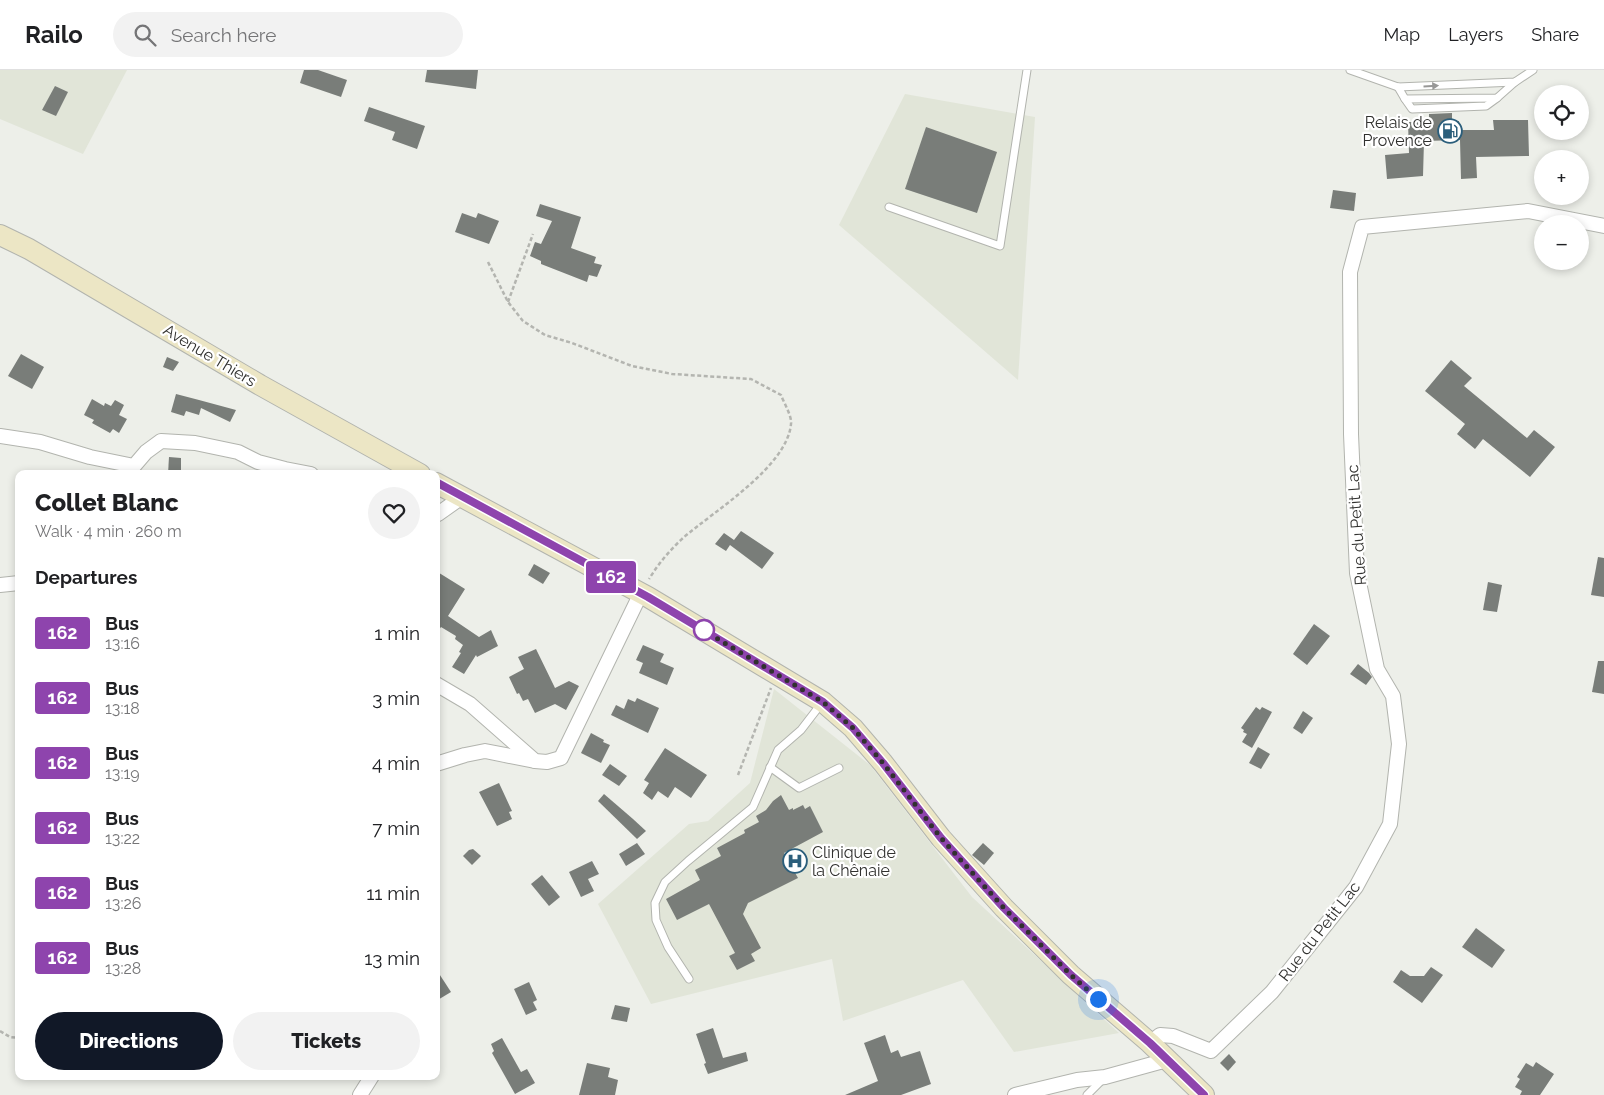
<!DOCTYPE html>
<html lang="en">
<head>
<meta charset="utf-8">
<style>
  :root { --surface:#fff; --page:#f2f2f2; --text:#202124; --muted:#757577; --line:#e0e0e0; --accent:#111827 }
  body { margin:0; font-family:Raleway,sans-serif; background:var(--page); color:var(--text); height:100vh; display:flex; flex-direction:column; font-size:19px; white-space:nowrap }
  * { box-sizing:border-box; margin:0 }
  p { font-size:16px; color:var(--muted) }
  .icon { flex:none; width:28px; height:28px; fill:none; stroke:currentColor; stroke-width:2; stroke-linecap:round; stroke-linejoin:round }
  .map { position:relative; flex:1; overflow:hidden }
  .panel { position:absolute; left:15px; top:400px; width:425px; height:610px; display:flex; flex-direction:column; background:var(--surface); border-radius:10px; box-shadow:0 2px 8px #0003 }
  .panel>* { flex:none }
  .badge { padding:0 10px; border-radius:4px; font-size:18px; line-height:32px }
  .buttons { position:absolute; left:1534px; top:15px; display:grid; gap:10px }
  .buttons a { display:grid; place-items:center; width:55px; height:55px; border-radius:50%; background:var(--surface); box-shadow:0 2px 8px #0003; font-size:25px }
  .you { position:absolute; width:25px; height:25px; margin:-12px; border:4px solid #fff; border-radius:50%; background:#1a73e8; box-shadow:0 0 0 8px #1a73e833 }
  .map>.badge { position:absolute; translate:-50% -50%; box-shadow:0 0 0 2px #fff }
  h2 { padding:0 20px; font-size:19px; line-height:45px }
  .round { display:grid; place-items:center; flex:none; width:52px; height:52px; border-radius:26px; background:var(--page) }
  .overview { display:flex; align-items:center; justify-content:space-between; height:85px; padding:0 20px }
  h1 { font-size:24px; font-weight:800; line-height:38px }
  .primary-button { display:flex; gap:10px; margin-top:auto; padding:10px 20px }
  .primary-button a { flex:1; height:58px; border-radius:30px; background:var(--accent); color:#fff; font-size:20px; font-weight:800; line-height:58px; text-align:center }
  .primary-button a+a { background:var(--page); color:var(--text) }
  ul { padding:0; list-style:none }
  li { display:flex; align-items:center; gap:15px; height:65px; padding:0 20px }
  li div { flex:1 }
  li b { display:block; font-size:19px }
  li em { font-style:normal }
  li .badge { min-width:55px; font-weight:700; text-align:center }
  header { display:flex; align-items:center; gap:30px; box-sizing:border-box; height:70px; padding:0 25px; background:var(--surface); border-bottom:1px solid var(--line) }
  header strong { font-size:24px }
  nav { display:flex; gap:28px; margin-inline-start:auto; font-size:18px }
  .search { width:350px; height:45px; background:var(--page); display:flex; align-items:center; gap:12px; box-sizing:border-box; padding:0 18px; border-radius:28px; color:var(--muted); font-size:19px }
  .map>svg:first-child { display:block }
</style>
</head>
<body>
<header>
<strong>Railo</strong>
<div class="search"><svg class="icon" aria-label="search" viewBox="0 0 24 24"><circle cx="10" cy="10" r="6"/><path d="M15 15l6 6"/></svg>Search here</div>
<nav><a>Map</a><a>Layers</a><a>Share</a></nav>
</header>
<div class="map">
<svg width="1604" height="1025" viewBox="0 0 1604 1025">
  <rect width="100%" height="100%" fill="#edefe9"/>
  <g fill="#e1e5d8">
    <path d="M0 0H127L83 84 0 49Z"/>
    <path d="M905 24 1035 47 1018 310 839 155Z"/>
    <path d="M774 619 870 695 972 827 1119 963 1014 982 963 910 843 951 832 889 651 934 598 834 689 754 708 751 750 713Z"/>
  </g>
  <g fill="#797d79">
    <path d="M304 0H318L347 10 341 27 300 13Z"/>
    <path d="M427 0H478L476 19 425 12Z"/>
    <path d="M55 16 68 22 56 46 42 40Z"/>
    <path d="M369 37 425 56 417 79 392 70 395 62 364 51Z"/>
    <path d="M1452 43V51H1459L1460 60H1494L1493 50H1528L1529 86 1476 87 1477 108 1461 109 1460 70 1424 71 1423 106 1387 109 1385 85 1409 83 1408 52H1429V44Z"/>
    <path d="M926 57 997 82 977 143 905 119Z"/>
    <path d="M1333 120 1356 123 1354 141 1330 138Z"/>
    <path d="M540 134 581 147 571 178 596 187 594 193 602 195 597 207 589 205 587 212 541 194V191L530 186 535 172 541 174 552 151 536 146Z"/>
    <path d="M462 143 476 148 478 143 499 151 489 174 455 162Z"/>
    <path d="M21 284 44 297 32 319 8 306Z"/>
    <path d="M167 287 179 292 173 301 163 297Z"/>
    <path d="M1451 290 1472 308 1464 316 1527 368 1534 360 1555 377 1530 407 1483 369 1475 379 1457 364 1465 354 1425 321Z"/>
    <path d="M176 324 199 330 236 340 230 352 201 338 199 345 186 341 184 346 171 342Z"/>
    <path d="M92 329 104 336 105 333 111 336 115 330 124 335 119 345 127 349 119 363 113 359 110 363 92 353 94 350 84 345Z"/>
    <path d="M169 387 181 388V404H168Z"/>
    <path d="M741 461 774 483 762 499 730 475 726 481 715 474 724 463 734 470Z"/>
    <path d="M1598 487 1604 488V527L1591 525Z"/>
    <path d="M534 494 550 503 543 514 528 505Z"/>
    <path d="M436 501 465 519 448 546 479 567 491 560 498 576 477 587 476 585 464 604 452 597 461 583 459 582 463 575 455 569 456 566 441 557 436 564Z"/>
    <path d="M1488 512 1502 515 1497 542 1483 540Z"/>
    <path d="M1314 554 1330 566 1307 595 1293 584Z"/>
    <path d="M643 575 664 584 660 592 674 598 667 615 639 603 643 593 636 590Z"/>
    <path d="M536 579 555 618 569 611 579 616 566 640 555 634 535 643 528 629 523 631 519 623 517 624 509 607 524 599 518 587Z"/>
    <path d="M1598 591H1604V624L1592 622Z"/>
    <path d="M1358 594 1369 603 1372 607 1366 615 1350 604Z"/>
    <path d="M637 628 659 638 648 663 611 645 616 635 624 639 628 629 635 632Z"/>
    <path d="M1256 637 1260 640 1262 637 1272 642 1252 678 1242 672 1247 664 1243 662 1244 660 1241 658Z"/>
    <path d="M1303 641 1313 648 1302 664 1293 658Z"/>
    <path d="M591 663 604 670 603 672 610 675 601 693 581 683Z"/>
    <path d="M1258 677 1270 684 1261 699 1249 693Z"/>
    <path d="M665 678 707 705 691 728 675 717 668 728 658 721 652 730 643 723 649 713 644 710Z"/>
    <path d="M610 694 627 706 619 716 602 705Z"/>
    <path d="M499 713 512 741 509 742 512 749 497 756 479 722Z"/>
    <path d="M604 724 633 749 646 761 637 769 598 731Z"/>
    <path d="M781 725 789 740 793 738V740L803 735 805 739 810 736 823 762 784 783 798 808 748 833 743 844 761 878 751 884 755 891 737 900 729 886 735 883 709 834 677 850 666 829 700 810 695 800 721 786 717 778 745 763 744 760 759 752 756 746 766 740 773 731Z"/>
    <path d="M637 773 645 784 626 796 619 784Z"/>
    <path d="M983 773 994 783 984 795 972 785Z"/>
    <path d="M473 779 481 786 472 795 463 786 469 780Z"/>
    <path d="M592 791 599 804 588 809 594 821 581 827 569 802Z"/>
    <path d="M542 805 560 827 549 836 531 814Z"/>
    <path d="M1476 858 1505 880 1492 898 1462 877Z"/>
    <path d="M1431 897 1443 905 1422 933 1393 912 1401 900 1410 906H1424Z"/>
    <path d="M436 899 451 922 436 931Z"/>
    <path d="M529 912 537 930 533 932 537 940 526 945 514 919Z"/>
    <path d="M615 935 630 938 627 952 611 949Z"/>
    <path d="M713 958 723 988 746 982 748 991 708 1004 704 994 706 993 696 964Z"/>
    <path d="M885 965 891 983 898 980 901 987 920 981 931 1014 901 1025H845L878 1011 864 973Z"/>
    <path d="M502 968 521 1002 527 999 535 1013 515 1024 492 983 494 981 491 974Z"/>
    <path d="M1229 984 1236 992 1228 1001 1220 993Z"/>
    <path d="M1536 992 1554 1004 1540 1025H1520L1522 1021 1515 1017 1520 1009 1517 1007 1526 993 1533 997Z"/>
    <path d="M587 993 610 998 608 1007 618 1010 615 1025H579Z"/>
  </g>
  <g fill="none" stroke-linecap="round" stroke-linejoin="round">
    <g stroke="#b2b4ae" stroke-width="9">
      <g id="lane">
        <path d="M1350 0 1398 17 1515 12 1533 0"/>
        <path d="M1398 17 1405 29 1497 28 1515 12"/>
        <path d="M1405 29 1412 39 1486 36 1497 28"/>
        <path d="M889 137 1000 176 1027 0"/>
        <path d="M770 697 799 718 839 698"/>
        <path d="M689 909 668 877 656 850 655 833 665 812 688 791 753 737 778 680 801 660 821 634"/>
        <path d="M1087 1025 1103 1009"/>
      </g>
    </g>
    <g stroke="#b2b4ae" stroke-width="16">
      <g id="street">
        <path d="M0 366 40 372 90 387 134 396 146 382 161 371 195 373 238 382 258 392 285 399 311 404"/>
        <path d="M436 443 438 444 462 427"/>
        <path d="M0 515 19 513"/>
        <path d="M436 614 470 634 535 691 547 692 561 688 641 523"/>
        <path d="M436 694 465 685 485 681 535 691"/>
        <path d="M1150 973 1160 965 1173 966 1211 981 1272 922 1356 817 1390 754 1399 674 1393 626 1377 599 1357 503 1351 364 1350 202 1362 157 1528 141 1604 156"/>
        <path d="M360 1025 372 1006"/>
        <path d="M1015 1025 1077 1010 1105 1007 1167 990"/>
      </g>
    </g>
    <g stroke="#b2b4ae" stroke-width="22">
      <g id="secondary">
        <path d="M0 165 29 179 260 315 420 404"/>
        <path d="M436 413 648 527 823 632 853 658 883 693 941 768 1004 838 1071 905 1150 973 1204 1025"/>
      </g>
    </g>
    <g stroke="#b4b5b0" stroke-width="2.5" stroke-dasharray="4 2.5" stroke-linecap="butt">
      <path d="M488 192 508 232 523 251 545 265 572 273 632 296 672 304 751 309 781 325C784 333 792 346 791 354 787 397 714 441 683 468 670 480 659 493 649 509"/>
      <path d="M508 232 533 164"/>
      <path d="M738 705 771 618"/>
      <path d="M0 961 10 967 19 968"/>
    </g>
    <use href="#lane" stroke="#fff" stroke-width="7"/>
    <use href="#street" stroke="#fff" stroke-width="14"/>
    <use href="#secondary" stroke="#ece6c5" stroke-width="20"/>
  </g>
  <defs><path id="oneway-solid" d="M-6-.8H1V-3.2L6.5 0L1 3.2V.8H-6Z" transform="scale(1.25)"/></defs>
  <use fill="#989897" href="#oneway-solid" transform="translate(1431 16) rotate(-3)"/>
  <g fill="none" stroke-linecap="round" stroke-linejoin="round">
    <g stroke="#fff" stroke-width="11">
      <path id="line" d="M436 412 648 527 823 632 853 658 883 693 941 768 1004 838 1071 905 1150 973 1204 1025"/>
    </g>
    <use href="#line" stroke="#8e44ad" stroke-width="8"/>
    <path stroke="#31312f" stroke-width="5" stroke-dasharray="0 9" d="M704 560H703L823 632 853 658 883 693 941 768 1004 838 1071 905 1098 929"/>
  </g>
  <defs>
    <g id="fuel-ring" transform="scale(1.25)"><circle r="9.5" fill="#fff" stroke="#2b5e7b" stroke-width="1.5"/><path d="M-5.5-6h7V0h2V4h1.3V-2.5L3-4.5l.8-.8L6-3V5H2.5V1h-1V6h-7ZM-4.2-4.7v3.2H.2V-4.7Z" fill="#2b5e7b"/></g>
    <g id="hospital-ring" transform="scale(1.25)"><circle r="9.5" fill="#fff" stroke="#2b5e7b" stroke-width="1.5"/><path d="M-5-5h3v3.5h4V-5h3V5h-3V1.5h-4V5h-3Z" fill="#2b5e7b"/></g>
  </defs>
  <g fill-rule="evenodd">
    <use href="#fuel-ring" x="1450" y="61"/>
    <use href="#hospital-ring" x="795" y="791"/>
  </g>
  <circle fill="#fff" stroke="#8e44ad" stroke-width="2.5" cx="704" cy="560" r="10"/>
  <g text-anchor="middle" stroke-width="4.5" stroke-linejoin="round" paint-order="stroke">
    <g font-size="16" fill="#31312f" stroke="#fff" text-anchor="end">
      <text x="1432" y="58">Relais de<tspan x="1432" dy="18">Provence</tspan></text>
      <text x="812" y="788" text-anchor="start">Clinique de<tspan x="812" dy="18">la Chênaie</tspan></text>
    </g>
    <g font-size="16" fill="#31312f" stroke="#fff">
      <text transform="translate(210 285) rotate(31)" y="6">Avenue Thiers</text>
      <text transform="translate(1356 455) rotate(-94)" y="6">Rue du Petit Lac</text>
      <text transform="translate(1319 861) rotate(-52)" y="6">Rue du Petit Lac</text>
    </g>
  </g>
</svg>
<div class="buttons">
<a><svg class="icon" aria-label="locate" viewBox="0 0 24 24"><circle cx="12" cy="12" r="6"/><path d="M12 2v4M12 18v4M2 12h4M18 12h4"/></svg></a>
<a>+</a>
<a>−</a>
</div>
<div class="you" style="left:1098px;top:929px"></div>
<b class="badge" style="left:611px;top:507px;background:#8e44ad;color:#fff">162</b>
<section class="panel">
<div class="overview"><div><h1>Collet Blanc</h1><p>Walk · 4 min · 260 m</p></div><a class="round"><svg class="icon" aria-label="heart" viewBox="0 0 24 24"><path d="M12 20l-8-8c-3-5 5-10 8-4 3-6 11-1 8 4z"/></svg></a></div>
<h2>Departures</h2>
<ul>
<li><span class="badge" style="background:#8e44ad;color:#fff">162</span><div><b>Bus</b><p>13:16</p></div><em>1 min</em></li>
<li><span class="badge" style="background:#8e44ad;color:#fff">162</span><div><b>Bus</b><p>13:18</p></div><em>3 min</em></li>
<li><span class="badge" style="background:#8e44ad;color:#fff">162</span><div><b>Bus</b><p>13:19</p></div><em>4 min</em></li>
<li><span class="badge" style="background:#8e44ad;color:#fff">162</span><div><b>Bus</b><p>13:22</p></div><em>7 min</em></li>
<li><span class="badge" style="background:#8e44ad;color:#fff">162</span><div><b>Bus</b><p>13:26</p></div><em>11 min</em></li>
<li><span class="badge" style="background:#8e44ad;color:#fff">162</span><div><b>Bus</b><p>13:28</p></div><em>13 min</em></li>
</ul>
<div class="primary-button"><a>Directions</a><a>Tickets</a></div>
</section>
</div>
</body>
</html>
